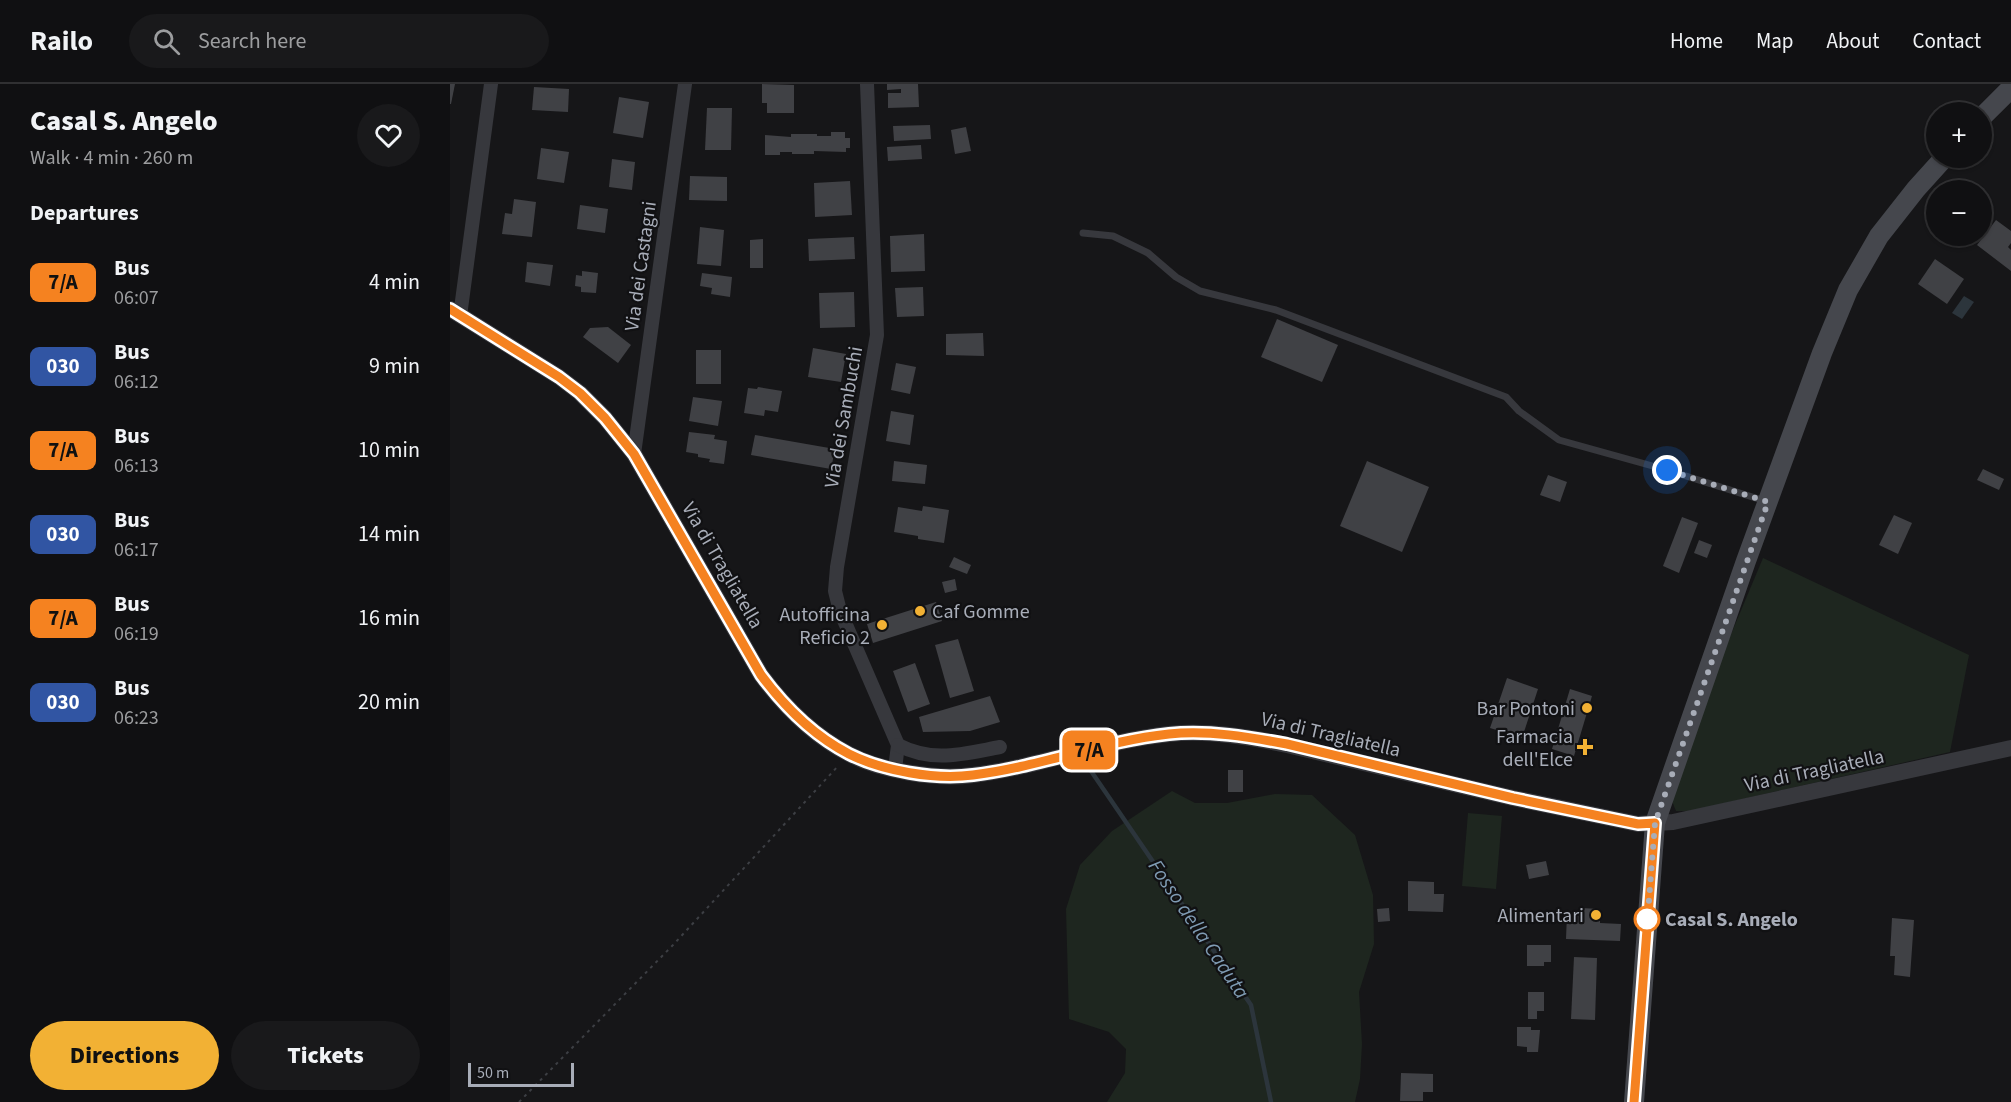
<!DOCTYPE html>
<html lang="en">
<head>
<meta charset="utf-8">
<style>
  :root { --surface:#101012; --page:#19191b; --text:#f1f3f6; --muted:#9c9d9f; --line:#303032; --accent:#f2b134 }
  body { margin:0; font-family:"Source Sans 3",sans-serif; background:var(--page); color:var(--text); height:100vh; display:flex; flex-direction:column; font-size:22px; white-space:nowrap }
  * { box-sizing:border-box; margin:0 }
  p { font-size:20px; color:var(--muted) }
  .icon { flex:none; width:33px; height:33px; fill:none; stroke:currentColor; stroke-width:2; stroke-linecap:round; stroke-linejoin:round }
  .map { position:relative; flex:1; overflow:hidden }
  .details { display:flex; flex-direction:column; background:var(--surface); width:450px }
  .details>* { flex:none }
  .badge { padding:0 12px; border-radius:9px; font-size:21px; line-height:39px }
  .buttons { position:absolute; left:1476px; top:18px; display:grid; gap:12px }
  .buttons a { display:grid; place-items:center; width:66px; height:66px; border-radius:50%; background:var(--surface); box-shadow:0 2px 4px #0004,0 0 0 2px var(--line); font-size:30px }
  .scale { position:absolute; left:18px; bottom:15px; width:106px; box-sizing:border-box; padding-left:6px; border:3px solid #a8adb8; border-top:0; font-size:16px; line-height:21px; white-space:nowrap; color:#a8adb8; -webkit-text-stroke:4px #111113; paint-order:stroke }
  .you { position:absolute; width:30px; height:30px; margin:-15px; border:4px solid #fff; border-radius:50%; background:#1a73e8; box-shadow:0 0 0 9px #1a73e833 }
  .map>.badge { position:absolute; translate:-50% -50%; box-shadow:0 0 0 3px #fff }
  h2 { padding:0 30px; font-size:22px; line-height:54px }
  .round { display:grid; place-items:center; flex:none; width:63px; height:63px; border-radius:32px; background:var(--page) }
  .overview { display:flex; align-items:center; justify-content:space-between; height:102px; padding:0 30px }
  h1 { font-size:28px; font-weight:800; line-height:45px }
  .action { display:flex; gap:12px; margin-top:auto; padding:12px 30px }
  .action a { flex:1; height:69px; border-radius:36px; background:var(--accent); color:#111; font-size:24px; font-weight:800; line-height:69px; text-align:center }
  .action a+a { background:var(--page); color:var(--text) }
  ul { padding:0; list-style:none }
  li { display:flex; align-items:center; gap:18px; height:84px; padding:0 30px }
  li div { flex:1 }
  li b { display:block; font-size:22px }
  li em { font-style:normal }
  li .badge { min-width:66px; font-weight:700; text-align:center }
  header { display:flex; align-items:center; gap:36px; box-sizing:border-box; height:84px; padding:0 30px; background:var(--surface); border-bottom:2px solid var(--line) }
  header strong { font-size:28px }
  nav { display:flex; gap:33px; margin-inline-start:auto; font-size:21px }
  .search { width:420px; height:54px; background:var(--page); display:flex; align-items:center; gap:15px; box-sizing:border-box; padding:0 21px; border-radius:33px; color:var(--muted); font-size:22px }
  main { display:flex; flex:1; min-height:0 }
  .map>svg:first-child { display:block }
</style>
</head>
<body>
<header>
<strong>Railo</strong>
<div class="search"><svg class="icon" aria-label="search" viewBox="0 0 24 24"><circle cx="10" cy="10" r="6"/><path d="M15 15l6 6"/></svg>Search here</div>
<nav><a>Home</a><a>Map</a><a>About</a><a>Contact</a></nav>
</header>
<main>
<section class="details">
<div class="overview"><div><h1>Casal S. Angelo</h1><p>Walk · 4 min · 260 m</p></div><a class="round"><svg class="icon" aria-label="heart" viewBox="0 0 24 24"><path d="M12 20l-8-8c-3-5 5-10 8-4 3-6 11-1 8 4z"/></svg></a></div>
<h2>Departures</h2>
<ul>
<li><span class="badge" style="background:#f58220;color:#111">7/A</span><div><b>Bus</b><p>06:07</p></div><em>4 min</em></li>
<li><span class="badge" style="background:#3155a3;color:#fff">030</span><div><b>Bus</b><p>06:12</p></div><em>9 min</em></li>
<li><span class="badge" style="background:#f58220;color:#111">7/A</span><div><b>Bus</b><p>06:13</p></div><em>10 min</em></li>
<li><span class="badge" style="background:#3155a3;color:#fff">030</span><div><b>Bus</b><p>06:17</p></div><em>14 min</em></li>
<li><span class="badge" style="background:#f58220;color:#111">7/A</span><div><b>Bus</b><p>06:19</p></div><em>16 min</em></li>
<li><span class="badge" style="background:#3155a3;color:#fff">030</span><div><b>Bus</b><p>06:23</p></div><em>20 min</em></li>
</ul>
<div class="action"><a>Directions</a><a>Tickets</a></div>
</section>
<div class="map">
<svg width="1561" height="1018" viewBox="0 0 1561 1018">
  <rect width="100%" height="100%" fill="#161618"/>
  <g fill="#1e261f">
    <path d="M1313 474 1519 571 1500 668 1240 727H1226L1222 717 1258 605Z"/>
    <path d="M722 707 745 719H777L825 710 862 711 905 751 923 811 924 860 909 908 912 960 910 995 905 1018H657L675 989 676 965 659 948 619 935 616 825 630 781 662 747Z"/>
    <path d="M1018 729 1052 732 1046 805 1012 802Z"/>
  </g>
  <path fill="#2c353c" d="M1514 212 1524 218 1512 235 1502 229Z"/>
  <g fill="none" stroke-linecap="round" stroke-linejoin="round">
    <path stroke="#2c353c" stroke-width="4.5" d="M641 687 801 921 821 1018"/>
  </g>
  <g fill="#404145">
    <path d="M0 0H5L1 20H0Z"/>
    <path d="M312 0 344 1V29H317V19H312Z"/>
    <path d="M437 0H468L469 23 438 24V9H451V5L437 6Z"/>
    <path d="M84 3 119 5 118 28 82 26Z"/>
    <path d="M169 13 199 18 193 54 163 49Z"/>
    <path d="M257 24H282L281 66H255Z"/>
    <path d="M480 41 481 55 444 57 443 42Z"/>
    <path d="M516 43 521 67 505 70 501 46Z"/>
    <path d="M381 48H395V54H400V64H396V68L364 67V70H342V68H330V71H315V51L341 53V50H367V52H381Z"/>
    <path d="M471 61 472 75 438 77 437 63Z"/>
    <path d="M91 64 119 68 114 99 87 95Z"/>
    <path d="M162 75 185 78 182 106 159 103Z"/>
    <path d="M240 92 277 93V117L239 116Z"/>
    <path d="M400 97 402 131 365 133 364 99Z"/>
    <path d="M64 115 86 118 82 153 52 150 55 129 62 130Z"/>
    <path d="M130 121 158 125 155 149 127 145Z"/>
    <path d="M1546 136 1561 147V159L1558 163 1561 166V187L1527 161Z"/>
    <path d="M250 143 274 146 271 182 247 180Z"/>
    <path d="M474 150 475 187 441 188 440 152Z"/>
    <path d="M404 153 405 175 359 177 358 155Z"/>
    <path d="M313 155V184H300V156Z"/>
    <path d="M1485 175 1514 195 1497 220 1468 200Z"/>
    <path d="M77 178 103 181 100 202 75 198Z"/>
    <path d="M132 187 148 189 146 209 131 208V203L125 202 126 191 132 192Z"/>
    <path d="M252 189 282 193 280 213 261 210 262 204 250 202Z"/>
    <path d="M473 203 474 232 447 233 445 204Z"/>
    <path d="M404 208 405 243 370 244 369 209Z"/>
    <path d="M827 235 888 261 872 298 811 273Z"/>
    <path d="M158 243 181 261 168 279 133 253 140 244Z"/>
    <path d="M533 249 534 272 496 271V250Z"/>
    <path d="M363 264 396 270 391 298 358 293Z"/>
    <rect x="246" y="266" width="25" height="34"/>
    <path d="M446 279 466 283 460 310 441 306Z"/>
    <path d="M308 303 332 307 328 328 315 326 314 332 294 329 298 304 307 305Z"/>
    <path d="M243 313 272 317 268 342 239 337Z"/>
    <path d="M441 327 464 331 460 361 436 357Z"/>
    <path d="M239 348 265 351 264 355 277 357 274 380 259 378 260 375 248 373V370L236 368Z"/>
    <path d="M305 351 385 365 381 385 301 371Z"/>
    <path d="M444 377 477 381 475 400 442 397Z"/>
    <path d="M917 377 979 403 952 468 890 442Z"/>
    <path d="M1533 385 1554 395 1549 406 1527 396Z"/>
    <path d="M1098 391 1117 398 1110 418 1090 411Z"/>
    <path d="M473 422 499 426 494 459 468 455V452L444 448 448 423 472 427Z"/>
    <path d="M1444 431 1462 439 1448 470 1429 461Z"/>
    <path d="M1232 433 1248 439 1229 489 1213 482Z"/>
    <path d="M1249 456 1262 461 1257 474 1244 469Z"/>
    <path d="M504 473 521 481 517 490 499 483Z"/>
    <path d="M505 495 507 506 495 509 492 498Z"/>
    <path d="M486 518 492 537 423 559 417 540Z"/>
    <path d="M508 555 524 607 500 614 485 561Z"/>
    <path d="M465 579 480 620 458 628 443 587Z"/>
    <path d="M1057 594 1088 605 1072 654 1040 644Z"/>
    <path d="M1120 605 1142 612 1124 672 1102 665Z"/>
    <path d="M540 612 550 638 520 647 473 648 469 633Z"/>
    <rect x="778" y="686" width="15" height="22"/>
    <path d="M1096 777 1099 791 1079 795 1076 781Z"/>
    <path d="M958 797 984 798V810H994L993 828 958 827Z"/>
    <path d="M939 824 940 837 928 838 927 825Z"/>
    <path d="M1131 824 1150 825V839L1171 840 1170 857 1116 855 1117 829H1131Z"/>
    <path d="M1442 834 1464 836 1460 893 1444 891 1445 872H1440Z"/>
    <path d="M1077 861H1101V878H1094V882H1077Z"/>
    <path d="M1124 873 1147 874 1145 936 1121 935Z"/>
    <path d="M1078 908H1094V927H1087V935H1078Z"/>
    <path d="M1067 943H1081V946H1090L1088 968H1077V963L1067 962Z"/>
    <path d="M951 989 983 990V1008H973V1017H950Z"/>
  </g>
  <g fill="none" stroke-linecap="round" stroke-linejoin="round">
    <path stroke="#3d3f44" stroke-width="2" stroke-dasharray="3 4.5" stroke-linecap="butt" d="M69 1018 223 861 389 681"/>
    <path stroke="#37383d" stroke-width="7" d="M633 149 663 152 698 169 726 193 750 207 826 226 1056 313 1069 327 1109 356 1217 386 1315 417"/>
    <g stroke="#37383d" stroke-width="14">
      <path d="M417 0 427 251 387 483 385 507 390 527 448 661 445 685"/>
      <path d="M10 232 41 0"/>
      <path d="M184 370 235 0"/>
      <path d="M448 661C483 679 512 670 550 663"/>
    </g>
    <path stroke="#37383d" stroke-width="16" d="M0 225 109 293 130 309 155 334 184 370 311 591C334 622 364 652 399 670 431 687 487 696 523 691 589 683 653 657 719 650 759 646 799 653 837 661L1063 714 1188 740 1223 738 1561 664"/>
    <g stroke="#45474d" stroke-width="20">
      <path d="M1532 33 1561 4"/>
      <path d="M1184 1018 1205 739 1296 477 1372 269 1398 206 1429 152 1466 105 1494 74"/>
    </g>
  </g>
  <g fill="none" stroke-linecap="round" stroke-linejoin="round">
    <g stroke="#fff" stroke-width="14">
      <path id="line" d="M0 225 109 293 130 309 155 334 184 370 311 591C334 622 364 652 399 670 433 687 485 696 523 691 589 683 653 657 719 650 759 646 799 653 837 660L1063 714 1188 740 1205 739 1184 1018"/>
    </g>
    <use href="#line" stroke="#f58220" stroke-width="9"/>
    <path stroke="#a8adb8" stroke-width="6" stroke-dasharray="0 10.8" d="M1197 835V842L1205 739 1318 418 1217 386"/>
  </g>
  <g fill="#f2b134" stroke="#111113" stroke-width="2">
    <circle cx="470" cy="527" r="6"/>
    <circle cx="432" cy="541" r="6"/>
    <circle cx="1137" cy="624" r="6"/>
    <path d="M1132 654h6v6h6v6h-6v6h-6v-6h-6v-6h6z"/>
    <circle cx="1146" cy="831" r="6"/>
  </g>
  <circle fill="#fff" stroke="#f58220" stroke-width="3" cx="1197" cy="835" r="12"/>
  <g text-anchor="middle" stroke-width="4.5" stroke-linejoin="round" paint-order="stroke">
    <g font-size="20" fill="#a8adb8" stroke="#111113">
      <text transform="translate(190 182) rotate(-82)" y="7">Via dei Castagni</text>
      <text transform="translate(393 333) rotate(-80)" y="7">Via dei Sambuchi</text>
      <text transform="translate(273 481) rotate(60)" y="7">Via di Tragliatella</text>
      <text transform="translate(881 650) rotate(13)" y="7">Via di Tragliatella</text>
      <text transform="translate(1364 686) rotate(-12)" y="7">Via di Tragliatella</text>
    </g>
    <g font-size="20" fill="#a8adb8" stroke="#111113" text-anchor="end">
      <text x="482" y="534" text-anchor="start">Caf Gomme</text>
      <text x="420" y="537">Autofficina<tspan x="420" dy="23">Reficio 2</tspan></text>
      <text x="1125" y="631">Bar Pontoni</text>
      <text x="1123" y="659">Farmacia<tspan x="1123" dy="23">dell'Elce</tspan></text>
      <text x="1134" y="838">Alimentari</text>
    </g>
    <g font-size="20" font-weight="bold" fill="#a8adb8" stroke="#111113" text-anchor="start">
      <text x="1215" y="842">Casal S. Angelo</text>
    </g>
    <g font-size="21" font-style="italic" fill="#7f9bb3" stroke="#111113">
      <text transform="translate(749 845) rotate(56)" y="7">Fosso della Caduta</text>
    </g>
  </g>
</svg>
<div class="buttons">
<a>+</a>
<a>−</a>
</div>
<div class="scale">50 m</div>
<div class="you" style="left:1217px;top:386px"></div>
<b class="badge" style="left:639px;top:666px;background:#f58220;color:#111">7/A</b>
</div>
</main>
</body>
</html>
